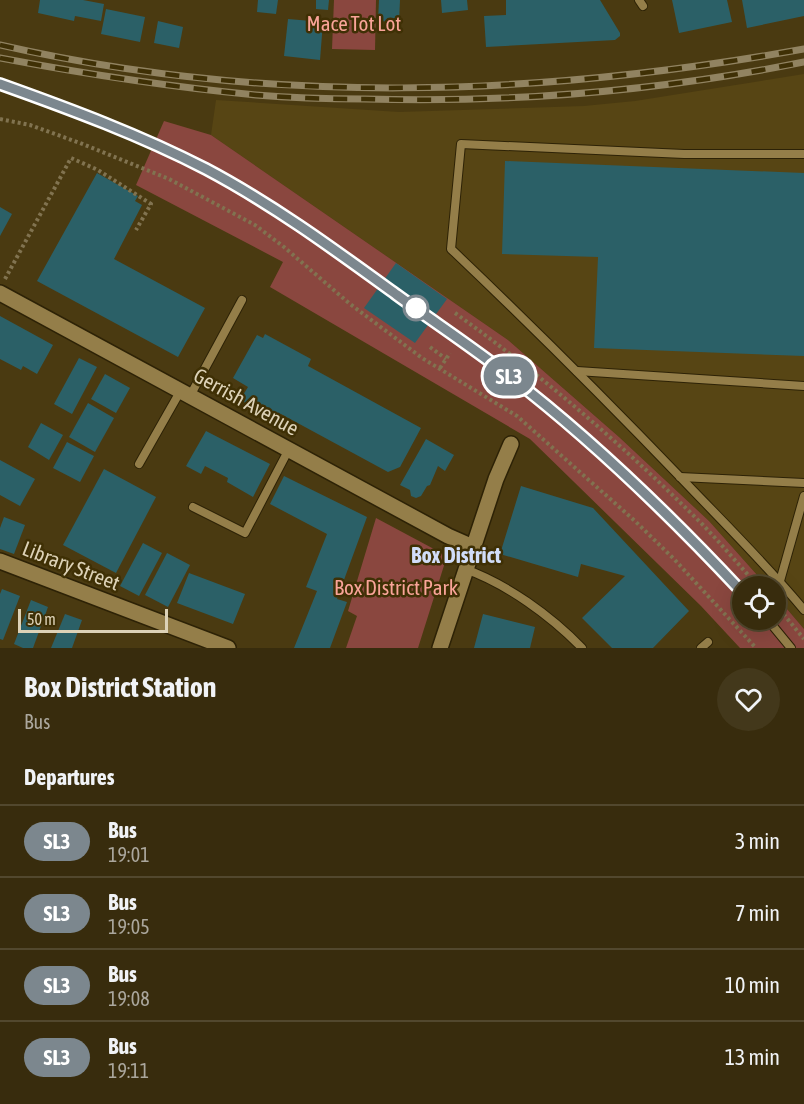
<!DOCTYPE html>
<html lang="en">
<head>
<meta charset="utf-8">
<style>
  :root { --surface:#382c0d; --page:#43381b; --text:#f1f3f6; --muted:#aba79d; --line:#52482e }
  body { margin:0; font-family:"Asap Condensed",sans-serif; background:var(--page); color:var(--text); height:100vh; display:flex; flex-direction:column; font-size:22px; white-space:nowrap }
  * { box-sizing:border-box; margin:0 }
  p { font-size:20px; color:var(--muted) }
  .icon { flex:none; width:33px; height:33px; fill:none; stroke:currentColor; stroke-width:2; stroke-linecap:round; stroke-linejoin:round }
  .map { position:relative; height:648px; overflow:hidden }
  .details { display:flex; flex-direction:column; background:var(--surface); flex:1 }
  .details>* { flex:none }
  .badge { padding:0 12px; border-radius:20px; font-size:21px; line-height:39px }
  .buttons { position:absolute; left:732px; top:576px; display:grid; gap:12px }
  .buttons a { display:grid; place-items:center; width:54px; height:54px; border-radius:50%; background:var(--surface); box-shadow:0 6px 24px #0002,0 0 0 2px var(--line); font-size:30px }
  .scale { position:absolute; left:18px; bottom:15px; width:150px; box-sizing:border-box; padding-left:6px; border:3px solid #ddd2b7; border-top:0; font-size:16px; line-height:21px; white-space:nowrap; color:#ddd2b7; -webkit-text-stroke:4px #3f3005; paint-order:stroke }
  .map>.badge { position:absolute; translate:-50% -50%; box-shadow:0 0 0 3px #fff }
  h2 { padding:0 24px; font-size:22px; line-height:54px }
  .round { display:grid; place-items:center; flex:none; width:63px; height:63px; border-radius:32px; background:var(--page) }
  .head { display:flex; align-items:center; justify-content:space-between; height:102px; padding:0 24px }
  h1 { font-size:28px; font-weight:700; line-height:45px }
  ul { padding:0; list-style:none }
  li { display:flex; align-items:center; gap:18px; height:72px; padding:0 24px; border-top:2px solid var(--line) }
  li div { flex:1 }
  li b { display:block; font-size:22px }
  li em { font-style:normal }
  li .badge { min-width:66px; font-weight:700; text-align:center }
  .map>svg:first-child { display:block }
</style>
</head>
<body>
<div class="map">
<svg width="804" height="648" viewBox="0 0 804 648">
  <rect width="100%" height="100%" fill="#4a3a11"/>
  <path fill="#574514" d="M804 74V629L776 596V586H767L709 521 619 437 508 340 211 135 216 100 399 112 584 106 635 101Z"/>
  <g fill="#8a473f">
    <path d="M334 0H376L375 50 332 49Z"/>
    <path d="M164 121 211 135 508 340 619 437 709 521 767 586H742V620H776V596L804 629V648H740L701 606 530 439 270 287 283 262 136 185Z"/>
    <path d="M376 518 447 556 418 648H346L357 616 348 611Z"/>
  </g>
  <g fill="#2b6067">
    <path d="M40 0H83L104 4 101 21 75 16 74 21 38 13Z"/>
    <path d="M258 0H278L276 14 257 12Z"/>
    <path d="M316 0H329L328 10 316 9Z"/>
    <path d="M379 0H400L399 22 378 21Z"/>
    <path d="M441 0H467L468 10 442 13Z"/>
    <path d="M506 0H600L620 33V36L615 40 486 47 484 16 506 15Z"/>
    <path d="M672 0H727L732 22 679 33Z"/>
    <path d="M742 0H804V16L747 28Z"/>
    <path d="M106 9 145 17 140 42 101 34Z"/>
    <path d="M288 19 323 22 320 60 284 56Z"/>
    <path d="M158 21 183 27 179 48 154 43Z"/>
    <path d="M505 161 804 173V356L594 348 598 257 502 254Z"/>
    <path d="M97 173 138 196 135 201 142 205 114 259 205 308 178 357 37 281Z"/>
    <path d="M0 207 12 214 0 236Z"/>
    <path d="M396 263 447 299 415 343 364 308Z"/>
    <path d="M0 316 53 345 37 374 23 366 21 370 0 359Z"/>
    <path d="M265 334 311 359 308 366 421 428 400 467 388 472 281 414 278 420 240 400 248 387 233 378 257 335 263 338Z"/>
    <path d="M79 358 97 367 72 414 54 404Z"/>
    <path d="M105 374 130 388 116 413 91 399Z"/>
    <path d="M88 403 114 418 95 452 69 437Z"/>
    <path d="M41 423 63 435 49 460 28 447Z"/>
    <path d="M206 431 270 464 253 497 227 482 228 478 205 466 201 474 186 466Z"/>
    <path d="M426 439 454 455 445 471 438 466 430 485 427 486 421 496 416 498 411 496 410 490 400 485Z"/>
    <path d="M67 442 94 456 80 482 53 468Z"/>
    <path d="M0 460 35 479 20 506 0 495Z"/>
    <path d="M104 469 156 497 116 573 63 545Z"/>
    <path d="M284 476 367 517 337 599 347 602 330 648H294L317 591 306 587 327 534 270 504Z"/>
    <path d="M521 486 593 508 689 611 653 648H612L582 618 625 576 581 564 578 577 500 554Z"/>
    <path d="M4 517 25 525 14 554 0 549V528Z"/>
    <path d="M143 543 162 553 139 596 120 586Z"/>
    <path d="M167 553 190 565 168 607 145 595Z"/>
    <path d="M189 573 245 594 233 624 177 603Z"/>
    <path d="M2 589 20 596 3 640 0 639V594Z"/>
    <path d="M31 600 48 607 33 648H23L14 644Z"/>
    <path d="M65 614 82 620 72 648H51Z"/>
    <path d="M483 614 535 627 530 648H474Z"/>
  </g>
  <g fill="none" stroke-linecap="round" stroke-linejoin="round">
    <g stroke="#2d2206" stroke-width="10">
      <g id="lane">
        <path d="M639 0 643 6"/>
        <path d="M0 84C82 112 163 144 238 186 288 215 335 249 381 283"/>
        <path d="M804 154H684L461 144 451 249C530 324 607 401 683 480 724 523 766 564 804 610"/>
        <path d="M432 320C482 357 534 393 581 434 638 484 691 537 742 592"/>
        <path d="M577 371 804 386"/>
        <path d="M190 396 242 300"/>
        <path d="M139 464 181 390"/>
        <path d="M680 477 804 483"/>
        <path d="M193 507 245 533 289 449"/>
        <path d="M465 569C507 584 551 616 582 648"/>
        <path d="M780 581 804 496"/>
        <path d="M768 620 791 648"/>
        <path d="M701 648 708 642"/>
      </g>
    </g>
    <g stroke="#2d2206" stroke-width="18">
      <g id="street">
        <path d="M0 293 448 536 473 547"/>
        <path d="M0 561 228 648"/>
        <path d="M440 648 496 479 511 444"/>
      </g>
    </g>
    <g stroke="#817350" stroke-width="4" stroke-dasharray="3 3" stroke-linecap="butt">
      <path d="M0 119 30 125 80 143 169 179 255 225 284 247 350 304 422 358 517 416 636 522 674 559 756 648"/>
      <path d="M5 279 71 158 98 170 151 204 136 230"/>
      <path d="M455 313C543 376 626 448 703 525 722 545 740 566 758 586"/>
      <path d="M430 347 446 359"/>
      <path d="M440 368 450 353"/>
      <path d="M776 605 804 639"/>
    </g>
    <use href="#lane" stroke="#947e49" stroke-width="8"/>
    <use href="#street" stroke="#947e49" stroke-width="15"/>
    <g stroke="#918361" stroke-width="7">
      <g id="rail">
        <path d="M0 45C267 106 536 97 804 49"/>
        <path d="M0 58C85 74 170 87 256 95 292 98 329 99 365 99 512 103 660 91 804 62"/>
      </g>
    </g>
    <use href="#rail" stroke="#3f3005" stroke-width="4.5" stroke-dasharray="14" stroke-linecap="butt"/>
  </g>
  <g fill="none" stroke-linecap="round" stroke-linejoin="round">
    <g stroke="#fff" stroke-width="14">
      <path id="line" d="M0 84C70 109 140 135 206 169 274 205 335 250 397 295 434 322 472 347 508 375 593 440 669 514 742 592"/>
    </g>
    <use href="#line" stroke="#7c878e" stroke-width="9"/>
  </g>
  <circle fill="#fff" stroke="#7c878e" stroke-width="3" cx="416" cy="308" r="12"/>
  <g text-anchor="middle" stroke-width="5" stroke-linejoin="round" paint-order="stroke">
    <g font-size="21" fill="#faa499" stroke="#3f3005">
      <text x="354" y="31">Mace Tot Lot</text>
      <text x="396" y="595">Box District Park</text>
    </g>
    <g font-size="21" fill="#ddd2b7" stroke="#3f3005">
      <text transform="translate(246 402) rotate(29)" y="7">Gerrish Avenue</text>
      <text transform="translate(71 566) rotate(21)" y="7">Library Street</text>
    </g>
    <g font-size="22" font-weight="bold" fill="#d1ddf8" stroke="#3f3005">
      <text x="456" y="563">Box District</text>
    </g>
  </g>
</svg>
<div class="buttons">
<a><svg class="icon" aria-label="locate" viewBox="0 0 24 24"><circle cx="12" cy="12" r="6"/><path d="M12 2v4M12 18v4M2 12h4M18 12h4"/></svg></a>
</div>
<div class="scale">50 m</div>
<b class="badge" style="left:509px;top:376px;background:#7c878e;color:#fff">SL3</b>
</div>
<section class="details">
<div class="head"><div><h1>Box District Station</h1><p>Bus</p></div><a class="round"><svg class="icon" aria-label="heart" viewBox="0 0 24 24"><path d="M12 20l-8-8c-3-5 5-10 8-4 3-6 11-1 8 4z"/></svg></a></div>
<h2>Departures</h2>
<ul>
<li><span class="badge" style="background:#7c878e;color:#fff">SL3</span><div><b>Bus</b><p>19:01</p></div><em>3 min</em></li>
<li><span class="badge" style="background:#7c878e;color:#fff">SL3</span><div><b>Bus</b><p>19:05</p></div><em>7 min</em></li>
<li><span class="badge" style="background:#7c878e;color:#fff">SL3</span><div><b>Bus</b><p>19:08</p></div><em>10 min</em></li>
<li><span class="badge" style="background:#7c878e;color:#fff">SL3</span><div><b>Bus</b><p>19:11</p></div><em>13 min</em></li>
</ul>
</section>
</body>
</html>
